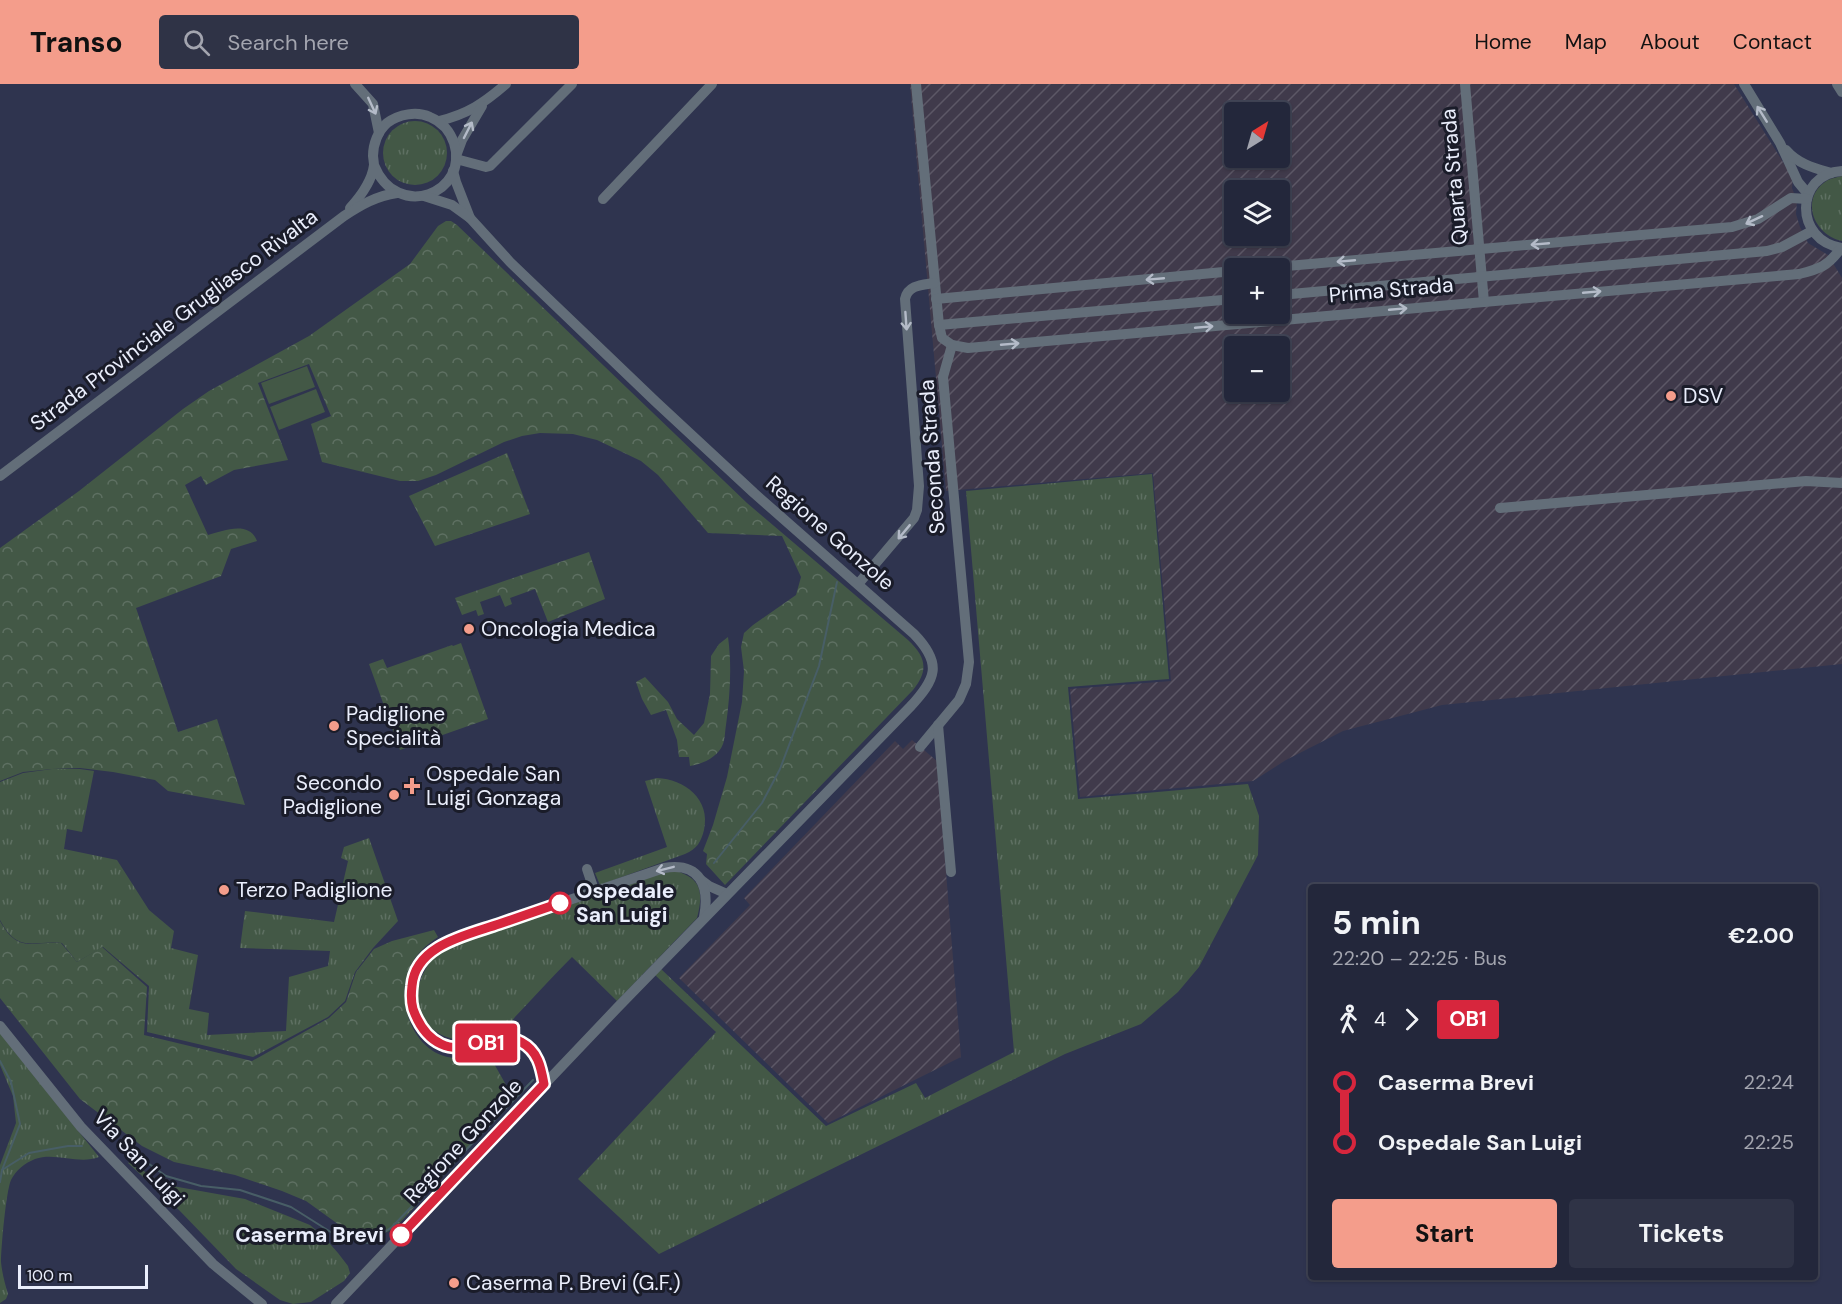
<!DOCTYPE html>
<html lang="en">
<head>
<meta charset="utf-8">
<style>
  :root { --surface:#23273b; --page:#2f3346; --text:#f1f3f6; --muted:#a3a5af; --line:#404455; --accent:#f49d8b }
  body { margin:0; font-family:"DM Sans",sans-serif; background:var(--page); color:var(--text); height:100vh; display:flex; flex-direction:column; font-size:22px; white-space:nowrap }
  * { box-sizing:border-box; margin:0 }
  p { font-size:20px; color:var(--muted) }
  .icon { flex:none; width:33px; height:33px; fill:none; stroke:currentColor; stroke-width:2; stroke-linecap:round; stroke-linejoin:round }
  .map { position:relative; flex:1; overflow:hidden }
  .details { position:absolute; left:1308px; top:800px; width:510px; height:396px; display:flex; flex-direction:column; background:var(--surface); border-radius:6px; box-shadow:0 2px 4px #0004,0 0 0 2px var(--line) }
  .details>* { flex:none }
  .badge { padding:0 12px; border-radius:4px; font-size:21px; line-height:39px }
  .needle { width:39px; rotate:37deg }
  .controls { position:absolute; left:1224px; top:18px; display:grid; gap:12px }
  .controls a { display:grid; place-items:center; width:66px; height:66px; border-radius:6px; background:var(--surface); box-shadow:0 2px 4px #0004,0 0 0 2px var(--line); font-size:30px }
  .scale { position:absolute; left:18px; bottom:15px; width:130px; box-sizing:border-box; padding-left:6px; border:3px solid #eaeefc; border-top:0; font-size:16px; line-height:21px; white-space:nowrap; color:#eaeefc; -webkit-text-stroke:4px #1a1c29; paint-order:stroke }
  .map>.badge { position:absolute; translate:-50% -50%; box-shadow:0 0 0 3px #fff }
  .legs { display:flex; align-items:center; gap:9px; height:66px; padding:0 24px; font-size:20px }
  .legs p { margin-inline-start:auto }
  .summary { display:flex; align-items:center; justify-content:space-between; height:102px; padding:0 24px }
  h1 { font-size:33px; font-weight:700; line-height:45px }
  .primary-button { display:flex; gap:12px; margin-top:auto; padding:12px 24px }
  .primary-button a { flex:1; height:69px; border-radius:6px; background:var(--accent); color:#111; font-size:24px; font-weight:700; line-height:69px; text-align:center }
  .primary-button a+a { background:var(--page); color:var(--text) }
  ul { padding:0 24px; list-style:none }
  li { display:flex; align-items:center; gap:21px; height:60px; font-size:22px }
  li i { display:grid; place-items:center; width:9px; height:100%; margin:0 8px; background:currentColor }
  li i::after { content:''; width:15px; height:15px; margin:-8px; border:4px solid; border-radius:50%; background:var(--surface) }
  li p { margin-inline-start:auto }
  li:first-child i { background:linear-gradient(#0000 50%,currentColor 0) }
  li:last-child i { background:linear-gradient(currentColor 50%,#0000 0) }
  header { display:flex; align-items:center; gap:36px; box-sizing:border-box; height:84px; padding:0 30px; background:var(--accent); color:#111 }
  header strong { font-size:28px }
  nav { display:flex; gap:33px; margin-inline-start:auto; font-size:21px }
  .search { width:420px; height:54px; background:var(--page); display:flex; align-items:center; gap:15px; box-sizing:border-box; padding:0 21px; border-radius:6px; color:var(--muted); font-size:22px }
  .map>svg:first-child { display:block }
</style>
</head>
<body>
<header>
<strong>Transo</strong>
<div class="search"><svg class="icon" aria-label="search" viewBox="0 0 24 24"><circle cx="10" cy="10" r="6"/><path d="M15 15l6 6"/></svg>Search here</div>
<nav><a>Home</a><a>Map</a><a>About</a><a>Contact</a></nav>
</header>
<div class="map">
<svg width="1842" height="1220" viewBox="0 0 1842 1220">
  <defs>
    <pattern id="industrial-furrows" width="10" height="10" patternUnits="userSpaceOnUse" patternTransform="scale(1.5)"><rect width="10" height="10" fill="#403a4b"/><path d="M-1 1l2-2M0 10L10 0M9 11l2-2" fill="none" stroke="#5c5766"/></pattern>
    <pattern id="grass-tufts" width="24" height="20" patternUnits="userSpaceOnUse" patternTransform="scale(1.5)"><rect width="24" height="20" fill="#435846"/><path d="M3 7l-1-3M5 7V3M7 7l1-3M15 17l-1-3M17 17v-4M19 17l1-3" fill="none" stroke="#5e7062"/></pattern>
    <pattern id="forest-crowns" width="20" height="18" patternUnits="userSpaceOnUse" patternTransform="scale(1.5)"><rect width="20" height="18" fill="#435846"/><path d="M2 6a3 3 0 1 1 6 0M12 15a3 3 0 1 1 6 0" fill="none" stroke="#5e7062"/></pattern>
  </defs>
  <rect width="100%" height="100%" fill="#2f344f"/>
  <g fill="url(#industrial-furrows)" fill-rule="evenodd">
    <path d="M910 0H1734L1793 94 1792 104 1797 117 1796 130 1800 143 1808 159 1828 171 1842 194V580L1442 621 1343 647 1286 676 1253 697 1080 713 1070 605 1171 597 1153 389 946 407ZM1234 28H1280V74H1234ZM1234 106H1280V152H1234ZM1234 184H1280V230H1234ZM1234 262H1280V308H1234Z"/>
    <path d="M912 656 937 677 961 973 828 1039 679 894 750 821 744 814 895 657 903 665Z"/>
  </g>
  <g fill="url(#grass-tufts)">
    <circle cx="415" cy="69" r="32"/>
    <path d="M1842 92V157C1813 151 1799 113 1828 96 1832 94 1838 93 1842 92Z"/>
    <path d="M1152 390 1169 595 1068 603 1078 715 1248 700 1259 732 1258 771 1199 883 1178 908 1141 940 1065 970 659 1170 578 1095 716 948 655 891 661 885 826 1042 916 999 925 1014 1014 968 966 407Z"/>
    <path d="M52 685H80L94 687 82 748 67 745 64 765 117 776 149 826 174 847 171 864 198 871 189 925 209 929 207 951 286 947 289 893 328 882 330 867 240 864 245 827 334 838 348 777 341 774 344 763 369 754 398 837 373 864 355 888 345 917 328 933 253 973 147 948 149 902 103 863 77 878 62 859C32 856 18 870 0 836V698L23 689Z"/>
    <path d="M657 694C684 695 711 715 704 746 701 758 697 765 685 770L600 801 595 789 667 763 645 697Z"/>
    <path d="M676 787C703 795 703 810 697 834L617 917 572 873C552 893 534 913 515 933 511 938 505 947 499 950 496 951 490 952 486 953 444 966 404 937 422 892 428 880 433 871 445 864L665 788Z"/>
    <path d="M0 949 99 1073C79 1081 56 1068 35 1075 25 1079 16 1086 11 1096 6 1107 1 1165 1 1178 2 1189 5 1200 8 1210L6 1215 0 1219V1081L16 1039 13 1012 0 981Z"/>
    <path d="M131 1077 149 1091 167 1101 245 1115 310 1141 323 1152 338 1169 348 1182 350 1189 344 1197 311 1218 293 1220 280 1216 236 1185 179 1126 128 1079Z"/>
  </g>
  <g fill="url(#forest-crowns)">
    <path d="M446 137H451L457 141 747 419 908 556C926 573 929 586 913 606L725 801 706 780 707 770 703 767 713 741 727 693 742 618 744 587 741 563 744 549 753 541 796 511 801 493 782 452 708 449 658 391 641 377 597 356 573 350 540 349 522 352 504 358 436 391 418 397H400L322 378 311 340 331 332 309 280 258 299 288 376 234 386 206 401 201 392 185 401 208 451C223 447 249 436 257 457L231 465 221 492 136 524 178 648 217 635 245 721 168 707 155 696 113 688 80 684 52 685 23 688 0 697V464L79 407 183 325 209 307 309 252 410 180 438 142Z"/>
    <path d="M507 369 530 430 435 462 409 412Z"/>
    <path d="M589 468 605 515 548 538 535 505 510 514 512 520 505 523 500 511 480 518 484 530 478 532 476 526 462 531 455 514Z"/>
    <path d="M728 553C732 582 730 612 726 641 725 647 725 655 723 660 718 673 703 680 690 682L689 673H679L677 656 666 626 651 631 642 615 636 598 645 593 668 618 677 635 694 651 704 639 710 610 711 572 719 560Z"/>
    <path d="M461 559 488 635 400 666 369 580 383 575 387 584 452 561 453 562Z"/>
    <path d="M0 837C18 870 32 857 61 859L77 878 102 863 147 903 144 951 252 977 329 934 346 918 356 888 374 865 392 857 434 846 438 853C426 861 416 870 410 883 394 917 414 972 455 974 466 974 477 971 488 969L514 1015 395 1144 379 1152H367L356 1150 349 1148 306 1117 282 1107 235 1091 174 1078 142 1062 80 1015 0 914Z"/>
  </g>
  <g fill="#435846">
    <path d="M307 282 315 303 269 320 261 299Z"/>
    <path d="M316 305 325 328 279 346 270 323Z"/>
  </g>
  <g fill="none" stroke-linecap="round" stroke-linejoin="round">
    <g stroke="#485e66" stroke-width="2">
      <path d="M714 779 762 719 780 685 819 582 837 498"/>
      <path d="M0 977 11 998 20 1040 2 1086 0 1098"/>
      <path d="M118 1063 138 1072 166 1092 201 1102 240 1106 291 1123 337 1152 368 1159 392 1143 533 996"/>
      <path d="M2 1086 29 1069 68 1062H82"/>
    </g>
    <g stroke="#636e79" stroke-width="10">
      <path d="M355 0 373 20 379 49"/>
      <path d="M916 0 939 241 942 254 952 261 943 293 969 578 966 600 959 616 920 663"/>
      <path d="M1465 0 1484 218"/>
      <path d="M1744 0 1780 59 1798 98 1808 110"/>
      <path d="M1837 0 1842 8"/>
      <path d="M439 37C468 30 484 19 506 0"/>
      <path d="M1786 66C1798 80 1814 84 1831 89"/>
      <path d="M456 72 462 56 482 22"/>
      <path d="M456 75 486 83 490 82 572 0"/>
      <path d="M453 87 456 98 470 134"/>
      <path d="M1842 87C1794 90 1794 157 1842 164"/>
      <path d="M603 115 712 0"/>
      <path d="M350 124C360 113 372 97 374 81 374 80 373 72 373 72 373 60 378 47 387 39 399 30 417 27 430 33 442 38 450 47 454 59 470 109 397 138 374 81"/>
      <path d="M1265 184 1732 143 1758 135 1791 114 1807 115"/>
      <path d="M1280 211 1767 167 1782 163 1812 147"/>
      <path d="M936 215 1234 187"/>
      <path d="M939 241 1234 215"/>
      <path d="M952 261 968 264 1799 190C1820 185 1828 182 1841 164"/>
      <path d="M0 392 344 132C361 121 376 112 397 109"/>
      <path d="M1500 424 1806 397 1842 399"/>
      <path d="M859 499 914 434 917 426 919 402 905 215C908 201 922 201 934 199"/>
      <path d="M938 641 951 788"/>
      <path d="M587 785 595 809"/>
      <path d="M701 796 709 802 727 810"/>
      <path d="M0 942 81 1043 213 1180 262 1220"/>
      <path d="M544 1000C541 983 538 966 521 958 499 947 472 969 449 963 418 955 401 912 417 884 425 872 436 865 448 857L664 784C700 778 710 802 704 833"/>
      <path d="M336 1220 618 923 910 623C936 595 943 580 914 550L754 409 656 318 510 178 470 134 452 121 424 112"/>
    </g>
  </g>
  <defs><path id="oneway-shaft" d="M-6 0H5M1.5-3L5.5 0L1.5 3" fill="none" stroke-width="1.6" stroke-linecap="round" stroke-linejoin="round" transform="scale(1.5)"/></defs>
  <g stroke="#b4bbc8">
    <use href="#oneway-shaft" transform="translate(372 22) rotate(65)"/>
    <use href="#oneway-shaft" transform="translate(1762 30) rotate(-122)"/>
    <use href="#oneway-shaft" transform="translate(468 46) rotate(-63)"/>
    <use href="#oneway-shaft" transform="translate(1754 136) rotate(155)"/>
    <use href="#oneway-shaft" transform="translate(1540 160) rotate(175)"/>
    <use href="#oneway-shaft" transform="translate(1346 177) rotate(175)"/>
    <use href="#oneway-shaft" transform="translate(1155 195) rotate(175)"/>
    <use href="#oneway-shaft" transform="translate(1592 208) rotate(-5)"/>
    <use href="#oneway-shaft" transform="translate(1398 225) rotate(-5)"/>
    <use href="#oneway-shaft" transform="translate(906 237) rotate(86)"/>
    <use href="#oneway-shaft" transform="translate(1204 243) rotate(-5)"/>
    <use href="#oneway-shaft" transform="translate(1010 260) rotate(-5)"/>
    <use href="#oneway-shaft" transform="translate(904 448) rotate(130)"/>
    <use href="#oneway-shaft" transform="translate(665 785) rotate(166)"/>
  </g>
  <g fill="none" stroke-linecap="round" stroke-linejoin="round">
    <g stroke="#fff" stroke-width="14">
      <path id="line-1" d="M401 1151 544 1000C541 983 538 967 521 958 497 946 468 973 441 960 426 953 418 939 413 925 411 918 411 910 412 902 415 861 467 851 499 840 519 833 540 826 560 819"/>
    </g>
    <use href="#line-1" stroke="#d7263d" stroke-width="9"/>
  </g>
  <g fill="#f49d8b" stroke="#1a1c29" stroke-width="2">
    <circle cx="1671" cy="312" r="6"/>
    <circle cx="469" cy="545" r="6"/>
    <circle cx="334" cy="642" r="6"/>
    <path d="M409 693h6v6h6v6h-6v6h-6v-6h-6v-6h6z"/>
    <circle cx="394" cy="711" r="6"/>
    <circle cx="224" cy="806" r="6"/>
    <circle cx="454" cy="1199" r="6"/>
  </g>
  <g fill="#fff" stroke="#d7263d" stroke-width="3">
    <circle cx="560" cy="819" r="10"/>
    <circle cx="401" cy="1151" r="10"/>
  </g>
  <g text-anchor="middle" stroke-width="6" stroke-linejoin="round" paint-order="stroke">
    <g font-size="21" fill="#eaeefc" stroke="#1a1c29">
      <text transform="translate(1454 93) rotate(-95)" y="7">Quarta Strada</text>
      <text transform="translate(1391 206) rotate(-5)" y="7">Prima Strada</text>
      <text transform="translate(174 236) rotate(-37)" y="7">Strada Provinciale Grugliasco Rivalta</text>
      <text transform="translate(932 373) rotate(-94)" y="7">Seconda Strada</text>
      <text transform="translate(830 449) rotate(41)" y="7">Regione Gonzole</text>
      <text transform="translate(463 1057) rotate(-47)" y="7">Regione Gonzole</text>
      <text transform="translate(139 1074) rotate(47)" y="7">Via San Luigi</text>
    </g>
    <g font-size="21" fill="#eaeefc" stroke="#1a1c29" text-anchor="start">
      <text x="1683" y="319">DSV</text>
      <text x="481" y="552">Oncologia Medica</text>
      <text x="346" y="637">Padiglione<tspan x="346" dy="24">Specialità</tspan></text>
      <text x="426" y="697">Ospedale San<tspan x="426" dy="24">Luigi Gonzaga</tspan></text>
      <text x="382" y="706" text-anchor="end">Secondo<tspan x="382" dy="24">Padiglione</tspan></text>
      <text x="236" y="813">Terzo Padiglione</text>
      <text x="466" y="1206">Caserma P. Brevi (G.F.)</text>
    </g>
    <g font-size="21" font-weight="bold" fill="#eaeefc" stroke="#1a1c29" text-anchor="start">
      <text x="576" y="814">Ospedale<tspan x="576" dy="24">San Luigi</tspan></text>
      <text x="384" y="1158" text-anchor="end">Caserma Brevi</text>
    </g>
  </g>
</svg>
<div class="controls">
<a><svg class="needle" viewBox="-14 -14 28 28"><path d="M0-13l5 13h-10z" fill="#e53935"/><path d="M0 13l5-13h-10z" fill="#a3a5af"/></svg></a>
<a><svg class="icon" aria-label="layers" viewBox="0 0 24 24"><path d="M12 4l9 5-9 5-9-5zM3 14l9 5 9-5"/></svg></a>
<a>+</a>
<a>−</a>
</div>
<div class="scale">100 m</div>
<b class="badge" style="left:486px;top:959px;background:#d7263d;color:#fff">OB1</b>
<section class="details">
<div class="summary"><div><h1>5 min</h1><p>22:20 – 22:25 · Bus</p></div><b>€2.00</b></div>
<div class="legs"><svg class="icon" aria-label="walk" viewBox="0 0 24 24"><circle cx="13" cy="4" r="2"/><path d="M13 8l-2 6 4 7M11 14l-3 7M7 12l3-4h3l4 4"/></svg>4<svg class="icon" aria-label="forward" viewBox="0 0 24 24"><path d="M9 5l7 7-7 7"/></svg><b class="badge" style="background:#d7263d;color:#fff">OB1</b></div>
<ul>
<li><i style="color:#d7263d"></i><b>Caserma Brevi</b><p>22:24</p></li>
<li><i style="color:#d7263d"></i><b>Ospedale San Luigi</b><p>22:25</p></li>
</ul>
<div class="primary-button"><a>Start</a><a>Tickets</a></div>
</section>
</div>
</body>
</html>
